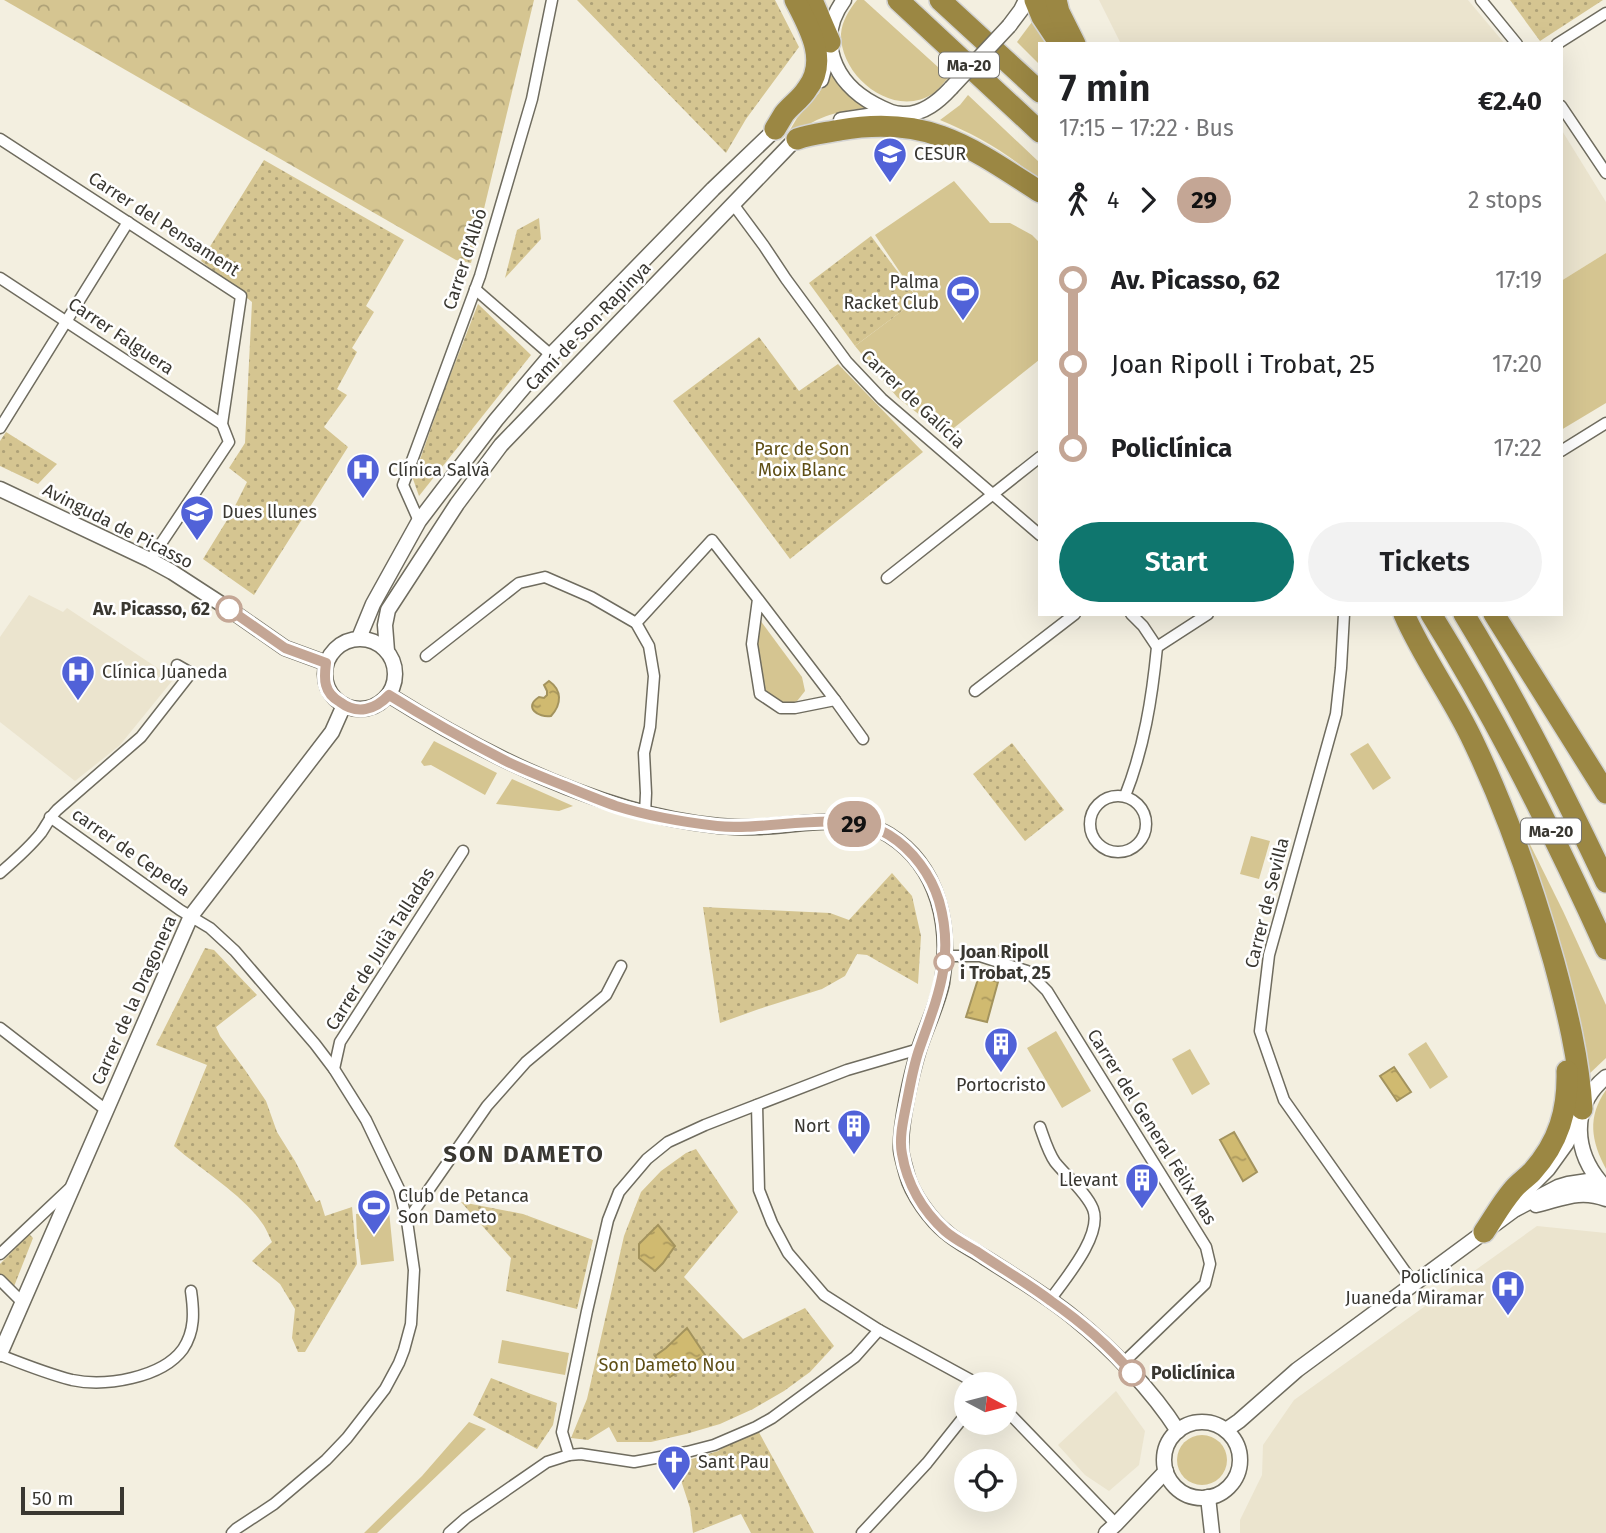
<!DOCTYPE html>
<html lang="en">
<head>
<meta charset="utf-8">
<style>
  :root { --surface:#fff; --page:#f2f2f2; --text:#202124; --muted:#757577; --accent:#0f766e }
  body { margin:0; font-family:"Fira Sans",sans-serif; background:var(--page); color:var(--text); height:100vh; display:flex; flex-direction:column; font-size:26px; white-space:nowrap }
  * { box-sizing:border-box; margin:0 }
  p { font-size:23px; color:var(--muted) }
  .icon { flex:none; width:38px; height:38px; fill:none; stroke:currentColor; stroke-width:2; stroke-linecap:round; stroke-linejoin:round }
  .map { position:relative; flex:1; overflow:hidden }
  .panel { position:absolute; left:1038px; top:42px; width:525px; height:574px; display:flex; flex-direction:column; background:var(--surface); border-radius:0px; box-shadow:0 7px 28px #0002 }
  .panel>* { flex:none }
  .badge { padding:0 14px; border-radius:23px; font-size:24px; line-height:46px }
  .needle { width:46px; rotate:97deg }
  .fabs { position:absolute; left:954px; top:1372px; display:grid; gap:14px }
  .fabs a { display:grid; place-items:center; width:63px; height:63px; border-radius:50%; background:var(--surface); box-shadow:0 7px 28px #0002; font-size:35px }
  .scale { position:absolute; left:21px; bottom:18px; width:103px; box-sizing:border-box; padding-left:7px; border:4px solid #393731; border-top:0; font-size:19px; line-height:24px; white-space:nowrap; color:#393731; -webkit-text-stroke:5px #fff; paint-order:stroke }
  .map>.badge { position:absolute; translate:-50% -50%; box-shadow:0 0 0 4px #fff }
  .legs { display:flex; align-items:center; gap:10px; height:77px; padding:0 21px; font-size:23px }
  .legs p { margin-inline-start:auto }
  .headline { display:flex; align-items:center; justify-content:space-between; height:119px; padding:0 21px }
  h1 { font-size:38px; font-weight:600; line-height:52px }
  .action { display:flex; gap:14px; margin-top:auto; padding:14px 21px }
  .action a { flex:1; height:80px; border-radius:42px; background:var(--accent); color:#fff; font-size:28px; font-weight:600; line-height:80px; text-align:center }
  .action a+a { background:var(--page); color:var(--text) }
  ul { padding:0 21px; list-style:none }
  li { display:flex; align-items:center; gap:24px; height:84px; font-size:26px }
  li i { display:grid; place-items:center; width:10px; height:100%; margin:0 9px; background:currentColor }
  li i::after { content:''; width:18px; height:18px; margin:-9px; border:5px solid; border-radius:50%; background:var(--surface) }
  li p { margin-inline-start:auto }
  li:first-child i { background:linear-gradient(#0000 50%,currentColor 0) }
  li:last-child i { background:linear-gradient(currentColor 50%,#0000 0) }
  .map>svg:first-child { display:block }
</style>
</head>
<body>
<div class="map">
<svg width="1606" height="1533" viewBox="0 0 1606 1533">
  <defs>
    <pattern id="forest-crowns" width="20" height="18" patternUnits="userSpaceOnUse" patternTransform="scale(1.75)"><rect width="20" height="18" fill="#d5c591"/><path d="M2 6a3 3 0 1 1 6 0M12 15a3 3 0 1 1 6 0" fill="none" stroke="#aea177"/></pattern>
    <pattern id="park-dots" width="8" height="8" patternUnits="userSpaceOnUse" patternTransform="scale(1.75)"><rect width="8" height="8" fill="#d5c591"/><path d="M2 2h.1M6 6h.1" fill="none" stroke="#aea177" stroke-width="1.8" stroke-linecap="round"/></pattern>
    <pattern id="water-ripples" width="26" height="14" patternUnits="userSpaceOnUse" patternTransform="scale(1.75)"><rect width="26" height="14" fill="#d0ba70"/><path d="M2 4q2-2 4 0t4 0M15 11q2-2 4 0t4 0" fill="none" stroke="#aa985d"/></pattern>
  </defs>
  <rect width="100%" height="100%" fill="#f3efe0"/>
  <g fill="#ebe4ce">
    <path d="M1099 0H1468L1505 44H1121Z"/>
    <path d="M1561 129 1606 202V253L1561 281Z"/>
    <path d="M29 595 63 612 67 608 156 667 172 681 120 745 75 781 0 722V637Z"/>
    <path d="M1537 1226 1606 1233V1533H1240V1520L1262 1475 1263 1445 1294 1400Z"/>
    <path d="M1116 1391 1145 1431 1139 1465 1109 1491 1085 1475 1058 1445Z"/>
  </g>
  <g fill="#d5c591">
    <path d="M857 0H864L949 77C944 82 939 89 934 93 894 120 840 77 841 34 842 21 849 10 857 0Z"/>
    <path d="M1032 22H1035L1048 44H1040L1039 64 1017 42Z"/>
    <path d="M828 76H833L846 93 866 108C831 112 818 117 789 137L787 135 797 118 819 93Z"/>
    <path d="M968 95 1039 162V180C1009 154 977 135 940 120L960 105Z"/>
    <path d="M954 181 990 223H1010L1032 235 1039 242V360L945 435 897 397 855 346 918 299 875 235Z"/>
    <path d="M1606 253V403L1561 430V281Z"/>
    <path d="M757 616 802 677 805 691 794 705H781L763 692 754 645Z"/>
    <path d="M434 741 497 773 485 795 431 765 424 766 421 762Z"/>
    <path d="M1368 743 1391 778 1373 790 1350 754Z"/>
    <path d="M512 779 573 806 559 811 496 804Z"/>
    <path d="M1514 812 1563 911 1606 1005V1058L1588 1075Z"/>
    <path d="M1251 836 1270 841 1259 879 1240 874Z"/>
    <path d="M1056 1031 1091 1091 1062 1108 1027 1048Z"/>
    <path d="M1426 1042 1448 1077 1430 1089 1408 1054Z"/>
    <path d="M1190 1049 1210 1084 1192 1095 1172 1059Z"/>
    <path d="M1606 1090V1169C1591 1141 1587 1117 1606 1090Z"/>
    <path d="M389 1211 394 1261 361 1265 358 1239H357L356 1214Z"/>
    <path d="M502 1340 569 1353 565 1375 498 1363Z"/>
    <path d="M469 1422 486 1429 377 1533H364L422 1476Z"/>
    <circle cx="1202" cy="1460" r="25"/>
  </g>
  <path fill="url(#forest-crowns)" d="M4 0H534L471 263 456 260Z"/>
  <g fill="url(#park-dots)">
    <path d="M577 0H775L799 47 746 119 726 153Z"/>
    <path d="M1510 0H1603L1540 41Z"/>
    <path d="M264 160 404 240 366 306 374 312 352 348 357 352 337 389 347 395 324 427 348 447 254 595 203 559 232 512 247 482 229 468 245 443 252 302 201 261Z"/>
    <path d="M539 218 541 239 505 278 517 230Z"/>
    <path d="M871 236 918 299 855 346 809 283Z"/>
    <path d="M478 304 531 355 419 496 413 479 445 389Z"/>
    <path d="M759 337 799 391 838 364 923 452 790 559 673 401Z"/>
    <path d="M6 432 57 464 38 484 0 466V441Z"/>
    <path d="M1012 743 1064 810 1025 841 973 774Z"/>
    <path d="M892 873 912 896 921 936 918 984 867 955 857 954 845 976 822 989 759 1009 720 1023 703 907 830 913 849 920Z"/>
    <path d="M205 948 214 950 257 995 216 1027 220 1036 245 1070 266 1101 277 1132 295 1161 316 1202 320 1200 325 1216 352 1207 357 1264 305 1352H298L292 1338 295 1309 280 1284 252 1261 272 1242C269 1236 266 1228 262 1223 241 1193 201 1170 174 1146L207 1065 156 1045Z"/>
    <path d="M696 1149 738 1212 684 1277 743 1339 805 1308 834 1346 810 1372 784 1391 753 1409 720 1424 686 1434 651 1442H617L609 1427 588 1440 571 1438 587 1399 624 1236 641 1192 661 1171 686 1153Z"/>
    <path d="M461 1202 523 1214 593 1240 577 1309 506 1291 511 1258Z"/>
    <path d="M29 1234 33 1238 13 1289 0 1276V1264Z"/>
    <path d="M491 1378 531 1394 557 1403 553 1425 537 1449 473 1415Z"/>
    <path d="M756 1427 814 1533H751L741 1514 693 1533 690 1508 678 1471 682 1462 718 1451Z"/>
  </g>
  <g fill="url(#water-ripples)" stroke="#a3935d" stroke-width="2">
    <path d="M549 681C562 690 562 704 551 716 538 718 523 707 539 697L544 698 547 695V691L544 685Z"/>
    <path d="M979 976 998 982 987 1022 966 1017Z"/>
    <path d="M1394 1067 1411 1092 1397 1101 1380 1076Z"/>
    <path d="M1234 1132 1257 1172 1243 1181 1220 1140Z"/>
    <path d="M658 1225 675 1246 663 1263 655 1271 639 1258V1244Z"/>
    <path d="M687 1328 705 1355 670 1377 655 1356 666 1348Z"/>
  </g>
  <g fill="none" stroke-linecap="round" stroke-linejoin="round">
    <g stroke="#6f6c5f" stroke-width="13">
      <g id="minor">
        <path d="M1481 0 1517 44"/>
        <path d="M1557 44 1606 13"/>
        <path d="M1561 106 1606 173"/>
        <path d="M0 139 241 296 222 424 229 442 150 560"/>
        <path d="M733 204 764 246 786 279 847 362 882 399 1040 535"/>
        <path d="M0 278 222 424"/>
        <path d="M475 289 551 355"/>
        <path d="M0 428 128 222"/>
        <path d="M1561 451 1606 423"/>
        <path d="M419 521 403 485 480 276 532 99 552 0"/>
        <path d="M887 578 1040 457"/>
        <path d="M1344 614 1341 668 1336 714 1269 955 1260 1031 1284 1100 1414 1284"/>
        <path d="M636 623 712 540 758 599 752 644 760 694 781 708H795L835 700 758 599"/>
        <path d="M1157 647 1208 614"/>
        <path d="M426 656 519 583 545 577 591 597 636 623 649 646 654 676 650 727 644 753 646 793 645 814"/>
        <path d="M975 691 1075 614"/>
        <path d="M835 700 863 739"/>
        <path d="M1125 796C1144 748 1152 699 1157 647L1143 626 1131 614"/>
        <circle cx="1118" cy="824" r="28"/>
        <path d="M50 817 180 910 210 928 235 951 315 1044 334 1069 366 1120 399 1189 407 1221 414 1270 411 1324 404 1350 399 1363 385 1389 347 1438 326 1460 274 1504 236 1529 232 1533"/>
        <path d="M0 873C14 861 29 848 41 833 46 826 50 817 57 810L141 737 191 673 177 665"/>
        <path d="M945 956H980L1027 971 1047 991 1206 1247 1210 1264 1205 1284 1123 1363"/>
        <path d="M0 1028 106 1110"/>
        <path d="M334 1069 340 1042 463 851"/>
        <path d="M757 1105 759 1190 772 1223 788 1253 824 1295 879 1330 978 1384"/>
        <path d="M1040 1127C1044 1138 1048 1152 1055 1162 1066 1176 1086 1192 1093 1209 1103 1235 1065 1279 1050 1300"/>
        <path d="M407 1221 487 1106 526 1062 606 995 621 966"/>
        <path d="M0 1254 69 1189"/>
        <path d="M0 1280 22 1302"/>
        <path d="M0 1355C23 1364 48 1374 72 1380 105 1387 162 1378 183 1349 195 1331 194 1312 191 1291"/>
        <path d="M1004 1408 1116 1524"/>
        <path d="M569 1455 562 1432 587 1311 608 1220 619 1192 647 1159 668 1142 705 1125 847 1070 919 1049"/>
        <path d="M449 1533 466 1518 547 1462 569 1455 581 1454 634 1462 687 1452 714 1445 756 1427 772 1418 855 1357 879 1330"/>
        <path d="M862 1533 927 1463 966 1414"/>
      </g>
    </g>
    <g stroke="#6f6c5f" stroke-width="17">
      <g id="tertiary">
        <path d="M844 0C815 39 834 83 874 104 884 109 894 115 905 114 924 114 939 101 951 88"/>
        <path d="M1009 26 1021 10 1026 0"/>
        <path d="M821 80 830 47"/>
        <path d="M841 120 881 114H900"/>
        <path d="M0 489 150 560 172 572 229 609 285 648 326 663"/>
        <path d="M359 638 373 604 419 521 496 420 551 355 713 189 780 125"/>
        <circle cx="360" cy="674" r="35"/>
        <path d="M387 651 385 625 388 610 457 504 501 445 790 145 803 136"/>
        <path d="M389 695C486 756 603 815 719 826 731 827 745 828 757 827 800 826 851 811 889 835 940 867 951 928 942 983 937 1006 926 1027 919 1049 911 1075 900 1124 901 1150 902 1158 905 1167 907 1175 912 1194 931 1220 946 1232 957 1242 972 1249 984 1257 1014 1276 1046 1295 1074 1318 1111 1348 1152 1390 1178 1431"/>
        <path d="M1604 1186C1574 1154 1569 1107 1606 1077"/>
        <path d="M1536 1205C1562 1199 1579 1189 1606 1199"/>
        <path d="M1515 1209 1524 1193 1548 1169 1566 1144 1578 1121"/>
        <path d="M0 1354 191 916 332 732 344 705"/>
        <circle cx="1202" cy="1460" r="38"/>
        <path d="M1226 1430 1239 1421 1297 1370 1514 1210 1558 1187 1568 1184 1588 1181 1604 1187"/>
        <path d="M1208 1497 1212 1533"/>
        <path d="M1106 1533 1116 1524 1166 1471"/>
      </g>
    </g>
    <g stroke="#d3d3d2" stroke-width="24">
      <g id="motorway">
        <path d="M812 0 830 42"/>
        <path d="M898 0 1040 132"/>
        <path d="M940 0 1040 92"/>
        <path d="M1035 0 1042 17 1060 44"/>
        <path d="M1056 0 1059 12 1075 44"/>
        <path d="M775 129C778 124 781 119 784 114 791 105 801 99 807 89 829 61 809 27 795 0"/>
        <path d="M797 139C811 134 825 133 840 130 928 115 969 146 1040 192"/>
        <path d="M1404 614C1423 658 1453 698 1473 741 1507 812 1533 887 1554 962 1567 1010 1579 1059 1582 1109"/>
        <path d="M1431 614C1498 722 1554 834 1606 949"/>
        <path d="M1464 614C1517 701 1563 791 1606 882"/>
        <path d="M1494 614 1606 793"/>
        <path d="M1484 1232C1493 1219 1501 1204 1512 1191 1517 1184 1525 1179 1532 1172 1559 1142 1568 1110 1567 1071"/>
      </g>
    </g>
    <use href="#minor" stroke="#fff" stroke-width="10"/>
    <use href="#tertiary" stroke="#fff" stroke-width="14"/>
    <use href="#motorway" stroke="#9b8743" stroke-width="21"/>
    <g stroke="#6f6c5f" stroke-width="17" stroke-linecap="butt">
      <path id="tertiary-bridge" d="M951 88 1009 26"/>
    </g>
    <use href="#tertiary-bridge" stroke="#fff" stroke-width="14"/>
  </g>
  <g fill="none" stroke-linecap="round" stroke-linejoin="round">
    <g stroke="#fff" stroke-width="16">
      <path id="line-1" d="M229 609 285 648 326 663C325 671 324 678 326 685 328 693 333 698 340 702 357 715 375 710 389 695 426 718 465 740 504 760 524 770 545 778 565 786 582 793 599 800 616 806 648 816 683 822 717 826 769 832 843 807 889 835 913 850 931 875 939 901 955 957 938 996 920 1047 913 1066 910 1087 906 1106 903 1121 899 1139 902 1154 907 1184 923 1211 945 1231 954 1239 966 1245 976 1251 1001 1268 1027 1283 1051 1301 1081 1322 1109 1346 1132 1373"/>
    </g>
    <use href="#line-1" stroke="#c4a695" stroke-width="10"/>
  </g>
  <defs>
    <g id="university-pin" transform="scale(1.75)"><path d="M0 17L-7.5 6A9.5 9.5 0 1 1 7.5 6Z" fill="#5162d8" stroke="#fff"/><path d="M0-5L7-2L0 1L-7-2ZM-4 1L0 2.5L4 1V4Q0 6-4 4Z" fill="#fff"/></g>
    <g id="stadium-pin" transform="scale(1.75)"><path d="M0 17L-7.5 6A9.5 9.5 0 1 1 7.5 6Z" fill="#5162d8" stroke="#fff"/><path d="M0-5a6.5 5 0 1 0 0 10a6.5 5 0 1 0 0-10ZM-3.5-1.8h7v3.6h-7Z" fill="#fff"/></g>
    <g id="hospital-pin" transform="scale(1.75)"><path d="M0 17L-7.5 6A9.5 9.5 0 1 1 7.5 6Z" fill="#5162d8" stroke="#fff"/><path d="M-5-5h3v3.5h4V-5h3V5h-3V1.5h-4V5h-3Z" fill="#fff"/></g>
    <g id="school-pin" transform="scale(1.75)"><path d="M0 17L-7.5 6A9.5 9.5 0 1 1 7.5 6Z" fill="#5162d8" stroke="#fff"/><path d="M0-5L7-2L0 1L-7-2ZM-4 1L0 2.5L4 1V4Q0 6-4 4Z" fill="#fff"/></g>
    <g id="building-pin" transform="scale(1.75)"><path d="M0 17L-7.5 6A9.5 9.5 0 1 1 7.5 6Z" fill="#5162d8" stroke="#fff"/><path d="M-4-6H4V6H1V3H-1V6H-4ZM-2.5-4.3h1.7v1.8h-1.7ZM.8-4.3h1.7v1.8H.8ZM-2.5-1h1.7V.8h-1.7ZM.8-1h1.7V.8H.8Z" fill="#fff"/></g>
    <g id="church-pin" transform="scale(1.75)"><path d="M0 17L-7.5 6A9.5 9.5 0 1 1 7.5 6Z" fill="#5162d8" stroke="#fff"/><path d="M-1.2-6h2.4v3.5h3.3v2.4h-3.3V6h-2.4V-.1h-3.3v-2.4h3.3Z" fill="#fff"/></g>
  </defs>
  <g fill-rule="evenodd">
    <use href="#university-pin" x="890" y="154"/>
    <use href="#stadium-pin" x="963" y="292"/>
    <use href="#hospital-pin" x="363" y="470"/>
    <use href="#school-pin" x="197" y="512"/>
    <use href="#hospital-pin" x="78" y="672"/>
    <use href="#building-pin" x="1001" y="1044"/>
    <use href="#building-pin" x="854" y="1126"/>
    <use href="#building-pin" x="1142" y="1180"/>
    <use href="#stadium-pin" x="374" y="1206"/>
    <use href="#hospital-pin" x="1508" y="1287"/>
    <use href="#church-pin" x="674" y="1462"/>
  </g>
  <g fill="#fff" stroke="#c4a695" stroke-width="3.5">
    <circle cx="229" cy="609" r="12"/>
    <circle cx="944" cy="962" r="9"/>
    <circle cx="1132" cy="1373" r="12"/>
  </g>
  <g text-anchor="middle" stroke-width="5" stroke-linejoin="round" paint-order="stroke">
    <g fill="#fff" stroke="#74736f" stroke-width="2">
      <rect x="939" y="52.5" width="60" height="25" rx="5"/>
      <rect x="1521" y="818.5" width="60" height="25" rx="5"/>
    </g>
    <g font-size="16" font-weight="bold" fill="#393731">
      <text x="969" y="71">Ma-20</text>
      <text x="1551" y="837">Ma-20</text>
    </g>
    <g font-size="18" fill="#393731" stroke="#fff" text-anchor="start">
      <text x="914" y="160">CESUR</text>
      <text x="939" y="288" text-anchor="end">Palma<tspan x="939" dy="21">Racket Club</tspan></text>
      <text x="388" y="476">Clínica Salvà</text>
      <text x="222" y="518">Dues llunes</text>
      <text x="102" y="678">Clínica Juaneda</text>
      <text x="1001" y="1091" text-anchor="middle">Portocristo</text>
      <text x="830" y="1132" text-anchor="end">Nort</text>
      <text x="1118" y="1186" text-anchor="end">Llevant</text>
      <text x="398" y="1202">Club de Petanca<tspan x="398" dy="21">Son Dameto</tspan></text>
      <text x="1484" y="1283" text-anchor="end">Policlínica<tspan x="1484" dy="21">Juaneda Miramar</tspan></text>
      <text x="698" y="1468">Sant Pau</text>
    </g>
    <g font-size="18" fill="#393731" stroke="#fff">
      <text transform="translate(164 224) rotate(33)" y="6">Carrer del Pensament</text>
      <text transform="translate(465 259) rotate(-72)" y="6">Carrer d'Albó</text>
      <text transform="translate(588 326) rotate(-46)" y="6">Camí de Son Rapinya</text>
      <text transform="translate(121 336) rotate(34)" y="6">Carrer Falguera</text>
      <text transform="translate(913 399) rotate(43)" y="6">Carrer de Galícia</text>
      <text transform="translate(118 526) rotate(27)" y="6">Avinguda de Picasso</text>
      <text transform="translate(131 852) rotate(35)" y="6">carrer de Cepeda</text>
      <text transform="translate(1267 903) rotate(-76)" y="6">Carrer de Sevilla</text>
      <text transform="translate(380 949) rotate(-58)" y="6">Carrer de Julià Talladas</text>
      <text transform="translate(134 1000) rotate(-66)" y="6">Carrer de la Dragonera</text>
      <text transform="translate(1152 1127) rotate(58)" y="6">Carrer del General Fèlix Mas</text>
    </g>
    <g font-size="18" fill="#5e4e15" stroke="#fff">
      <text x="802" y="455">Parc de Son<tspan x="802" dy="21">Moix Blanc</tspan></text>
      <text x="667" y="1371">Son Dameto Nou</text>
    </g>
    <g font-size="18" font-weight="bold" fill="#393731" stroke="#fff" text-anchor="start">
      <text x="210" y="615" text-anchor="end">Av. Picasso, 62</text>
      <text x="960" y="958">Joan Ripoll<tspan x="960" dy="21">i Trobat, 25</tspan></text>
      <text x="1151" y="1379">Policlínica</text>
    </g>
    <g font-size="24" font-weight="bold" letter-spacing="2" fill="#393731" stroke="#fff">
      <text x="524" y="1162">SON DAMETO</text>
    </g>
  </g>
</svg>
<div class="fabs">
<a><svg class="needle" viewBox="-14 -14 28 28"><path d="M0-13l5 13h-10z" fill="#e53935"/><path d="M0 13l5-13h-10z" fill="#757577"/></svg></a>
<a><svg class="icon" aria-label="locate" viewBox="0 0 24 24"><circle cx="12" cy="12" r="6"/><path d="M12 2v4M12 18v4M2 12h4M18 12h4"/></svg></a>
</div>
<div class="scale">50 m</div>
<b class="badge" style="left:854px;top:824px;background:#c4a695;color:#111">29</b>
<section class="panel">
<div class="headline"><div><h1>7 min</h1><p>17:15 – 17:22 · Bus</p></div><b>€2.40</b></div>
<div class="legs"><svg class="icon" aria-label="walk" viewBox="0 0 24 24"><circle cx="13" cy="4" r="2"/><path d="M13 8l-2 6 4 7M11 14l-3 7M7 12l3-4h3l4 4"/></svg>4<svg class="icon" aria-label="forward" viewBox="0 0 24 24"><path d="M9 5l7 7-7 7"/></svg><b class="badge" style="background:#c4a695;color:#111">29</b><p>2 stops</p></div>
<ul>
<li><i style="color:#c4a695"></i><b>Av. Picasso, 62</b><p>17:19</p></li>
<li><i style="color:#c4a695"></i><span>Joan Ripoll i Trobat, 25</span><p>17:20</p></li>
<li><i style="color:#c4a695"></i><b>Policlínica</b><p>17:22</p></li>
</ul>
<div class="action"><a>Start</a><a>Tickets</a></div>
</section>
</div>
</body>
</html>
